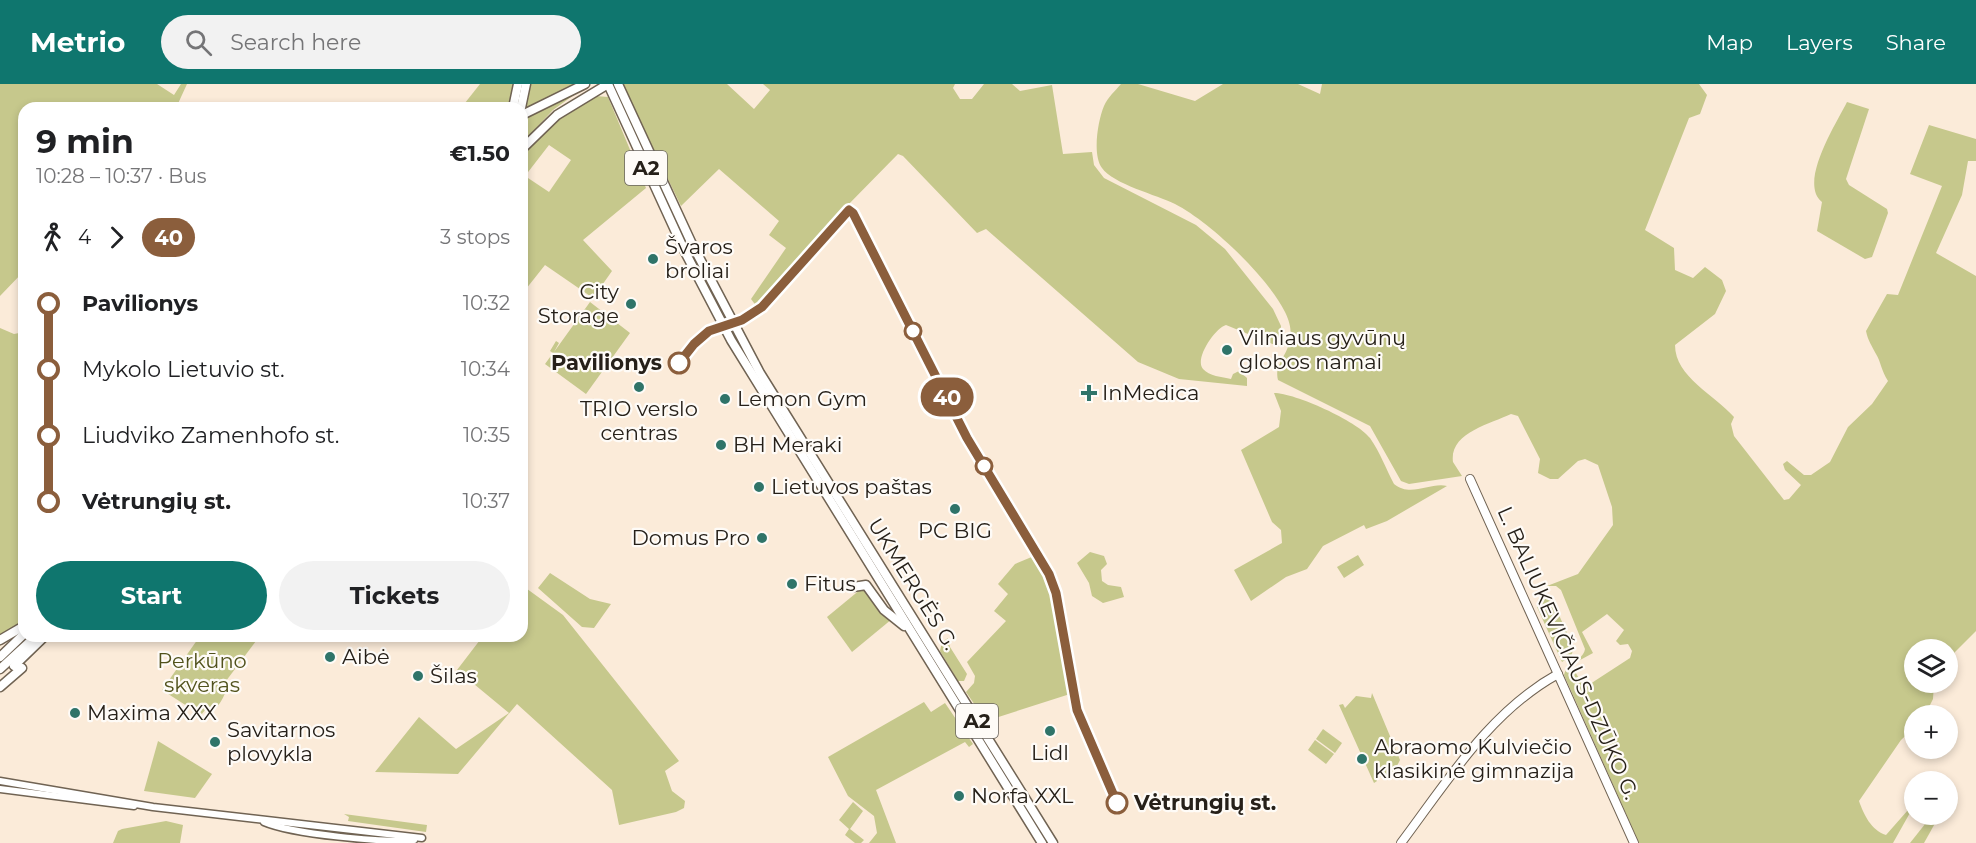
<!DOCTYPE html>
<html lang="en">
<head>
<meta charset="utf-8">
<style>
  :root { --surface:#fff; --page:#f2f2f2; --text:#202124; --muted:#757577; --accent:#0f766e }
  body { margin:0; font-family:Montserrat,sans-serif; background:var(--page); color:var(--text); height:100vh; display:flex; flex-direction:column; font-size:22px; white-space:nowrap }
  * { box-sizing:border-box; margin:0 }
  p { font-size:20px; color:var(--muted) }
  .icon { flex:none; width:33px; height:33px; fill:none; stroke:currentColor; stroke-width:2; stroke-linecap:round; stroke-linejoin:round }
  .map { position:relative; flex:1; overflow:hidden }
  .details { position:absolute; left:18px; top:18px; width:510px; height:540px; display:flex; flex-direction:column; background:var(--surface); border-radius:18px; box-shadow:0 3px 9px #0003 }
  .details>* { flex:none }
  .badge { padding:0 12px; border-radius:20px; font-size:21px; line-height:39px }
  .buttons { position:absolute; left:1904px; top:555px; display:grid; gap:12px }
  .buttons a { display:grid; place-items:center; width:54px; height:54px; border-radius:50%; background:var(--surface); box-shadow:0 3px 9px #0003; font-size:30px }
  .map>.badge { position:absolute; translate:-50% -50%; box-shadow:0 0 0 3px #fff }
  .legs { display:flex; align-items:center; gap:9px; height:66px; padding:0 18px; font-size:20px }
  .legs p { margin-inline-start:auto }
  .headline { display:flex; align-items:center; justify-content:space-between; height:102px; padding:0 18px }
  h1 { font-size:33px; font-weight:700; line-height:45px }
  .action { display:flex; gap:12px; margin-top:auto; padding:12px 18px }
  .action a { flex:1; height:69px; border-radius:36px; background:var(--accent); color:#fff; font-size:24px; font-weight:700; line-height:69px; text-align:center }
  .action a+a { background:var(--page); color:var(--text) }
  ul { padding:0 18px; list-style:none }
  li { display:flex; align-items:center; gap:21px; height:66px; font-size:22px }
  li i { display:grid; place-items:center; width:9px; height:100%; margin:0 8px; background:currentColor }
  li i::after { content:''; width:15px; height:15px; margin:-8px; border:4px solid; border-radius:50%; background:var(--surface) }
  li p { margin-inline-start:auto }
  li:first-child i { background:linear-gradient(#0000 50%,currentColor 0) }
  li:last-child i { background:linear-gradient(currentColor 50%,#0000 0) }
  header { display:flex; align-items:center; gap:36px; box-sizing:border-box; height:84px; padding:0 30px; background:var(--accent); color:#fff }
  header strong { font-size:28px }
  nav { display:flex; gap:33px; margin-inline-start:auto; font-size:21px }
  .search { width:420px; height:54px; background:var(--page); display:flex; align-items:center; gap:15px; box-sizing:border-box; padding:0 21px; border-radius:33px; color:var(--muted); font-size:22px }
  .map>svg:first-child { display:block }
</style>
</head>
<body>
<header>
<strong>Metrio</strong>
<div class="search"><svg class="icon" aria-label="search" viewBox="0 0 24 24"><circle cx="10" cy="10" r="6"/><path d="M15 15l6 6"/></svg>Search here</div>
<nav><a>Map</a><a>Layers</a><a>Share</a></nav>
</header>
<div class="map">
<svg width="1976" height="759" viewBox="0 0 1976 759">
  <rect width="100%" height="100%" fill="#fbebd9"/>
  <g fill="#c6c88c" fill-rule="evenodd">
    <path d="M0 0H157L174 11 181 0H187L176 24H24V187L0 212Z"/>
    <path d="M480 0H513L508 24H461Z"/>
    <path d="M531 0H576L526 24Z"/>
    <path d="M622 0H727L754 25 770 6 763 0H955L953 4 960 15H972L984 0H1012L1020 7 1052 1 1063 70 1092 68 1094 81 1104 94 1196 141 1225 165 1273 225 1281 242 1280 263 1226 241C1215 244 1194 275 1203 285 1209 292 1222 293 1231 295L1233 290 1239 287 1247 294V302L1179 295 1138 278 986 145 977 149 903 72 898 70 844 125 757 223 751 215 786 164 769 151 779 137 719 85 681 122Z"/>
    <path d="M1121 0H1138L1195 17 1223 0H1298L1320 10 1322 0H1699L1707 11 1700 30 1689 34 1645 146 1674 164 1675 186 1693 194 1705 183 1722 196 1726 207 1715 230 1675 261C1675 293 1715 311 1734 333L1731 340 1734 352 1784 416 1789 415 1801 401 1785 386 1783 380 1787 377 1804 391H1811L1830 378 1848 343 1872 320 1888 297C1881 286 1881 278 1876 270 1872 262 1868 257 1866 247L1887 210 1898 211 1942 102 1910 90 1929 41 1976 55V77H1968L1962 111 1936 169 1976 192V547L1947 576V566H1914V598L1934 599 1933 615 1925 631 1914 632V644L1901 656 1859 717C1864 731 1871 746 1886 751L1908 726 1911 727 1893 759H1639L1564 591C1567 578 1583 577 1585 565L1561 506 1556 502H1547L1578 490 1613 441 1612 423 1598 381 1585 375 1578 377 1558 395H1550L1538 389 1540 375 1518 332 1511 330C1490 340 1449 349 1453 378L1462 392 1409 400 1401 397 1370 342 1278 296C1272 275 1303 264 1285 228 1267 192 1210 138 1175 120 1157 111 1113 100 1102 84 1092 71 1098 36 1104 22 1108 13 1115 7 1121 0ZM1607 530 1624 546 1616 557 1620 561 1628 560 1632 567 1630 574 1590 600 1583 601 1571 581 1593 569 1582 548Z"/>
    <path d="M578 8 553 26 522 59 523 35Z"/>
    <path d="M596 12 608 13 646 104 583 156 612 187 593 214 545 181 522 210V72L562 32ZM549 61 571 76 549 108 525 92Z"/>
    <path d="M1847 18 1869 25 1846 95 1849 101 1887 125 1888 129 1872 173 1865 175 1817 147 1822 118C1798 99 1836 40 1847 18Z"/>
    <path d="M590 218 630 249 586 310 545 280 553 269 550 267 556 257 559 259 554 268Z"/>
    <path d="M0 244 14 250 24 248V539L0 562Z"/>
    <path d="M1274 309C1295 309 1357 337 1370 354 1380 368 1386 385 1394 400 1411 414 1430 398 1447 402L1387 437 1366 445 1364 441 1323 462 1307 485 1286 493 1251 517 1234 486 1282 459 1281 446 1272 438 1241 366 1279 343 1281 327Z"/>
    <path d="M1090 468 1104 472 1107 480 1101 486 1102 497 1108 501 1121 503 1124 513 1103 519 1092 512 1089 499 1077 479Z"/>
    <path d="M1358 471 1364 481 1344 494 1337 483Z"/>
    <path d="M1034 472C1062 512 1062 563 1070 610L986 637 966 608 974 599 975 592 967 578 1006 537 994 527 1008 510 998 500 1015 480Z"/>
    <path d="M550 489 590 515 611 520 594 544 582 543 538 504Z"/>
    <path d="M523 502 563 531 679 677 665 687 672 707 685 717 684 724 676 728 619 741 612 706 517 620 458 690 375 688 419 633 456 665 509 629 457 586 483 552H522Z"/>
    <path d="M861 505 867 506 892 535 852 568 827 533Z"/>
    <path d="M1542 512 1550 513 1553 518 1574 564 1571 572 1562 578 1537 523 1538 515Z"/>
    <path d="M200 552H244L256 557 220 605H226C225 613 216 627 209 629L206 625 201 631 162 606Z"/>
    <path d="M948 554 950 563 967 590 964 597H958L940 567 942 558Z"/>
    <path d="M1372 609 1400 676 1393 690 1384 693 1376 692 1377 697 1374 699 1339 621 1343 620 1345 624 1356 612 1371 614Z"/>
    <path d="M924 618 931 628 945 619 973 660 969 663 965 658 876 706 896 759H869L877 749 874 732 848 712 828 673Z"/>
    <path d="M1323 645 1342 659 1335 669 1316 655Z"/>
    <path d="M1315 656 1334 670 1326 680 1308 666Z"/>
    <path d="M158 657 212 690 195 714 144 707Z"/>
    <path d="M853 718 863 727 850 745 864 756 861 759H855L845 751 849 745 839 736Z"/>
    <path d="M344 730 427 741 426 748 348 737 349 733Z"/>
    <path d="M1933 730 1939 731 1938 734 1924 759H1910Z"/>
    <path d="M166 737 183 741 180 759H113L118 747 122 745Z"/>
  </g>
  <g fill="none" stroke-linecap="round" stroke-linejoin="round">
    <g stroke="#706353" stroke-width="9">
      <g id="minor">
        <path d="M0 697 153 723 422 754"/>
        <path d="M0 705 134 722"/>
        <path d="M264 738C292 750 384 759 414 756"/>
      </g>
    </g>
    <g stroke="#706353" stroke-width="10">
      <g id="major">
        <path d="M1470 395 1634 759"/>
        <path d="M1401 759C1447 698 1489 628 1558 590"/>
      </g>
    </g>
    <g stroke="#706353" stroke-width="11">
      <g id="highway">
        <path d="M608 0 685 168 731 256 1042 759"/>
        <path d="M618 0 691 158 760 289 1053 759"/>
        <path d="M513 24 518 0"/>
        <path d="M521 24 526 0"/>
        <path d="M522 31 585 0"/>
        <path d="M522 65 557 31 608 0"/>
        <path d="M853 503 866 501 884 526 904 542"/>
        <path d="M0 556 24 542"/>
        <path d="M0 573 24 550"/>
        <path d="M14 582 45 552"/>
        <path d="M0 585 36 552"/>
        <path d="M0 603 22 584"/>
      </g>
    </g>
    <use href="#minor" stroke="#fff" stroke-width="6"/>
    <use href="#major" stroke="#fff" stroke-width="8"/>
    <use href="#highway" stroke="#fff" stroke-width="8"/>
  </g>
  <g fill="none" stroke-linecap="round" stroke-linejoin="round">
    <g stroke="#fff" stroke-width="14">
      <path id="line-1" d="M679 279 694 260 709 247 742 236 762 223 849 126 853 129 967 354 1049 490 1056 509 1077 626 1117 719"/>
    </g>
    <use href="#line-1" stroke="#8b5e3c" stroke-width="9"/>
  </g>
  <g fill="#2f7469" stroke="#fefbf7" stroke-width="2">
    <circle cx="653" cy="175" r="6"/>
    <circle cx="631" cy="220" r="6"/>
    <circle cx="1227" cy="266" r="6"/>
    <circle cx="639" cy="303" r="6"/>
    <path d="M1086 300h6v6h6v6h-6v6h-6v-6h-6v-6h6z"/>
    <circle cx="725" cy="315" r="6"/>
    <circle cx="721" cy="361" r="6"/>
    <circle cx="759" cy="403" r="6"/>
    <circle cx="955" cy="425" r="6"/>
    <circle cx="762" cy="454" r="6"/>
    <circle cx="792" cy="500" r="6"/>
    <circle cx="330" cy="573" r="6"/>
    <circle cx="418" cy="592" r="6"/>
    <circle cx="75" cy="629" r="6"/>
    <circle cx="1050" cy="647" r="6"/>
    <circle cx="215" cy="658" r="6"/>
    <circle cx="1362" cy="675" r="6"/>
    <circle cx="959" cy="712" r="6"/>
  </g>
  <g fill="#fff" stroke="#8b5e3c" stroke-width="3">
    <circle cx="913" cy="247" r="8"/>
    <circle cx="679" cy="279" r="10"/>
    <circle cx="984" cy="382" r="8"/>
    <circle cx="1117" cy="719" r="10"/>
  </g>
  <g text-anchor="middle" stroke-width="4.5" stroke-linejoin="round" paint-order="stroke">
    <g fill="#fefbf7" stroke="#67625c" stroke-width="1.5">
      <rect x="625" y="67" width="42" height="34" rx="4.5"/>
      <rect x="956" y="620" width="42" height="34" rx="4.5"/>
    </g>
    <g font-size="20" font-weight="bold" fill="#262019">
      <text x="646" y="91">A2</text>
      <text x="977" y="644">A2</text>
    </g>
    <g font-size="21" fill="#262019" stroke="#fefbf7" text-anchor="start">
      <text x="665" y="170">Švaros<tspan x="665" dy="24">broliai</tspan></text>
      <text x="619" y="215" text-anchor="end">City<tspan x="619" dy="24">Storage</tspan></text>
      <text x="1239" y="261">Vilniaus gyvūnų<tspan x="1239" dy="24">globos namai</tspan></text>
      <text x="1102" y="316">InMedica</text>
      <text x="737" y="322">Lemon Gym</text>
      <text x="639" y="332" text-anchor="middle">TRIO verslo<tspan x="639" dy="24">centras</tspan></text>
      <text x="733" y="368">BH Meraki</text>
      <text x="771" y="410">Lietuvos paštas</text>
      <text x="955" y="454" text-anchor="middle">PC BIG</text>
      <text x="750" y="461" text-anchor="end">Domus Pro</text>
      <text x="804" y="507">Fitus</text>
      <text x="342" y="580">Aibė</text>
      <text x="430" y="599">Šilas</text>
      <text x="87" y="636">Maxima XXX</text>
      <text x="227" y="653">Savitarnos<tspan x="227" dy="24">plovykla</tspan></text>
      <text x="1374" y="670">Abraomo Kulviečio<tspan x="1374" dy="24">klasikinė gimnazija</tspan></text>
      <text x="1050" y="676" text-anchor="middle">Lidl</text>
      <text x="971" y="719">Norfa XXL</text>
    </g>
    <g font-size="21" font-weight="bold" fill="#262019" stroke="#fefbf7" text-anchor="end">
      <text x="662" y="286">Pavilionys</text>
      <text x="1134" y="726" text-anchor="start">Vėtrungių st.</text>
    </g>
    <g font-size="21" fill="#262019" stroke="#fefbf7">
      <text transform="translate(913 500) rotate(58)" y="7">UKMERGĖS G.</text>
      <text transform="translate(1568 569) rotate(66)" y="7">L. BALIUKEVIČIAUS-DZŪKO G.</text>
    </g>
    <g font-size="21" fill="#51521c" stroke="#fefbf7">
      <text x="202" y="584">Perkūno<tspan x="202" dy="24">skveras</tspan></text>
    </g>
  </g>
</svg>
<div class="buttons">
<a><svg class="icon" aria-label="layers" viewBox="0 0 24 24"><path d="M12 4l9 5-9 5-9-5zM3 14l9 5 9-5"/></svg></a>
<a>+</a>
<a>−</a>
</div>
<b class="badge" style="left:947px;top:313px;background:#8b5e3c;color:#fff">40</b>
<section class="details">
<div class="headline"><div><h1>9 min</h1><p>10:28 – 10:37 · Bus</p></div><b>€1.50</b></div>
<div class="legs"><svg class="icon" aria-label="walk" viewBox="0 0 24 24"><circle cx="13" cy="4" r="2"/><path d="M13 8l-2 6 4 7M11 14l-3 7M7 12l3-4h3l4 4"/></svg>4<svg class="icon" aria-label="forward" viewBox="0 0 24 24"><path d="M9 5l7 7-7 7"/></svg><b class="badge" style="background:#8b5e3c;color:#fff">40</b><p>3 stops</p></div>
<ul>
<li><i style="color:#8b5e3c"></i><b>Pavilionys</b><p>10:32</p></li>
<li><i style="color:#8b5e3c"></i><span>Mykolo Lietuvio st.</span><p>10:34</p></li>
<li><i style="color:#8b5e3c"></i><span>Liudviko Zamenhofo st.</span><p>10:35</p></li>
<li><i style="color:#8b5e3c"></i><b>Vėtrungių st.</b><p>10:37</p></li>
</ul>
<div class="action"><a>Start</a><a>Tickets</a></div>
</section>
</div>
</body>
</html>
